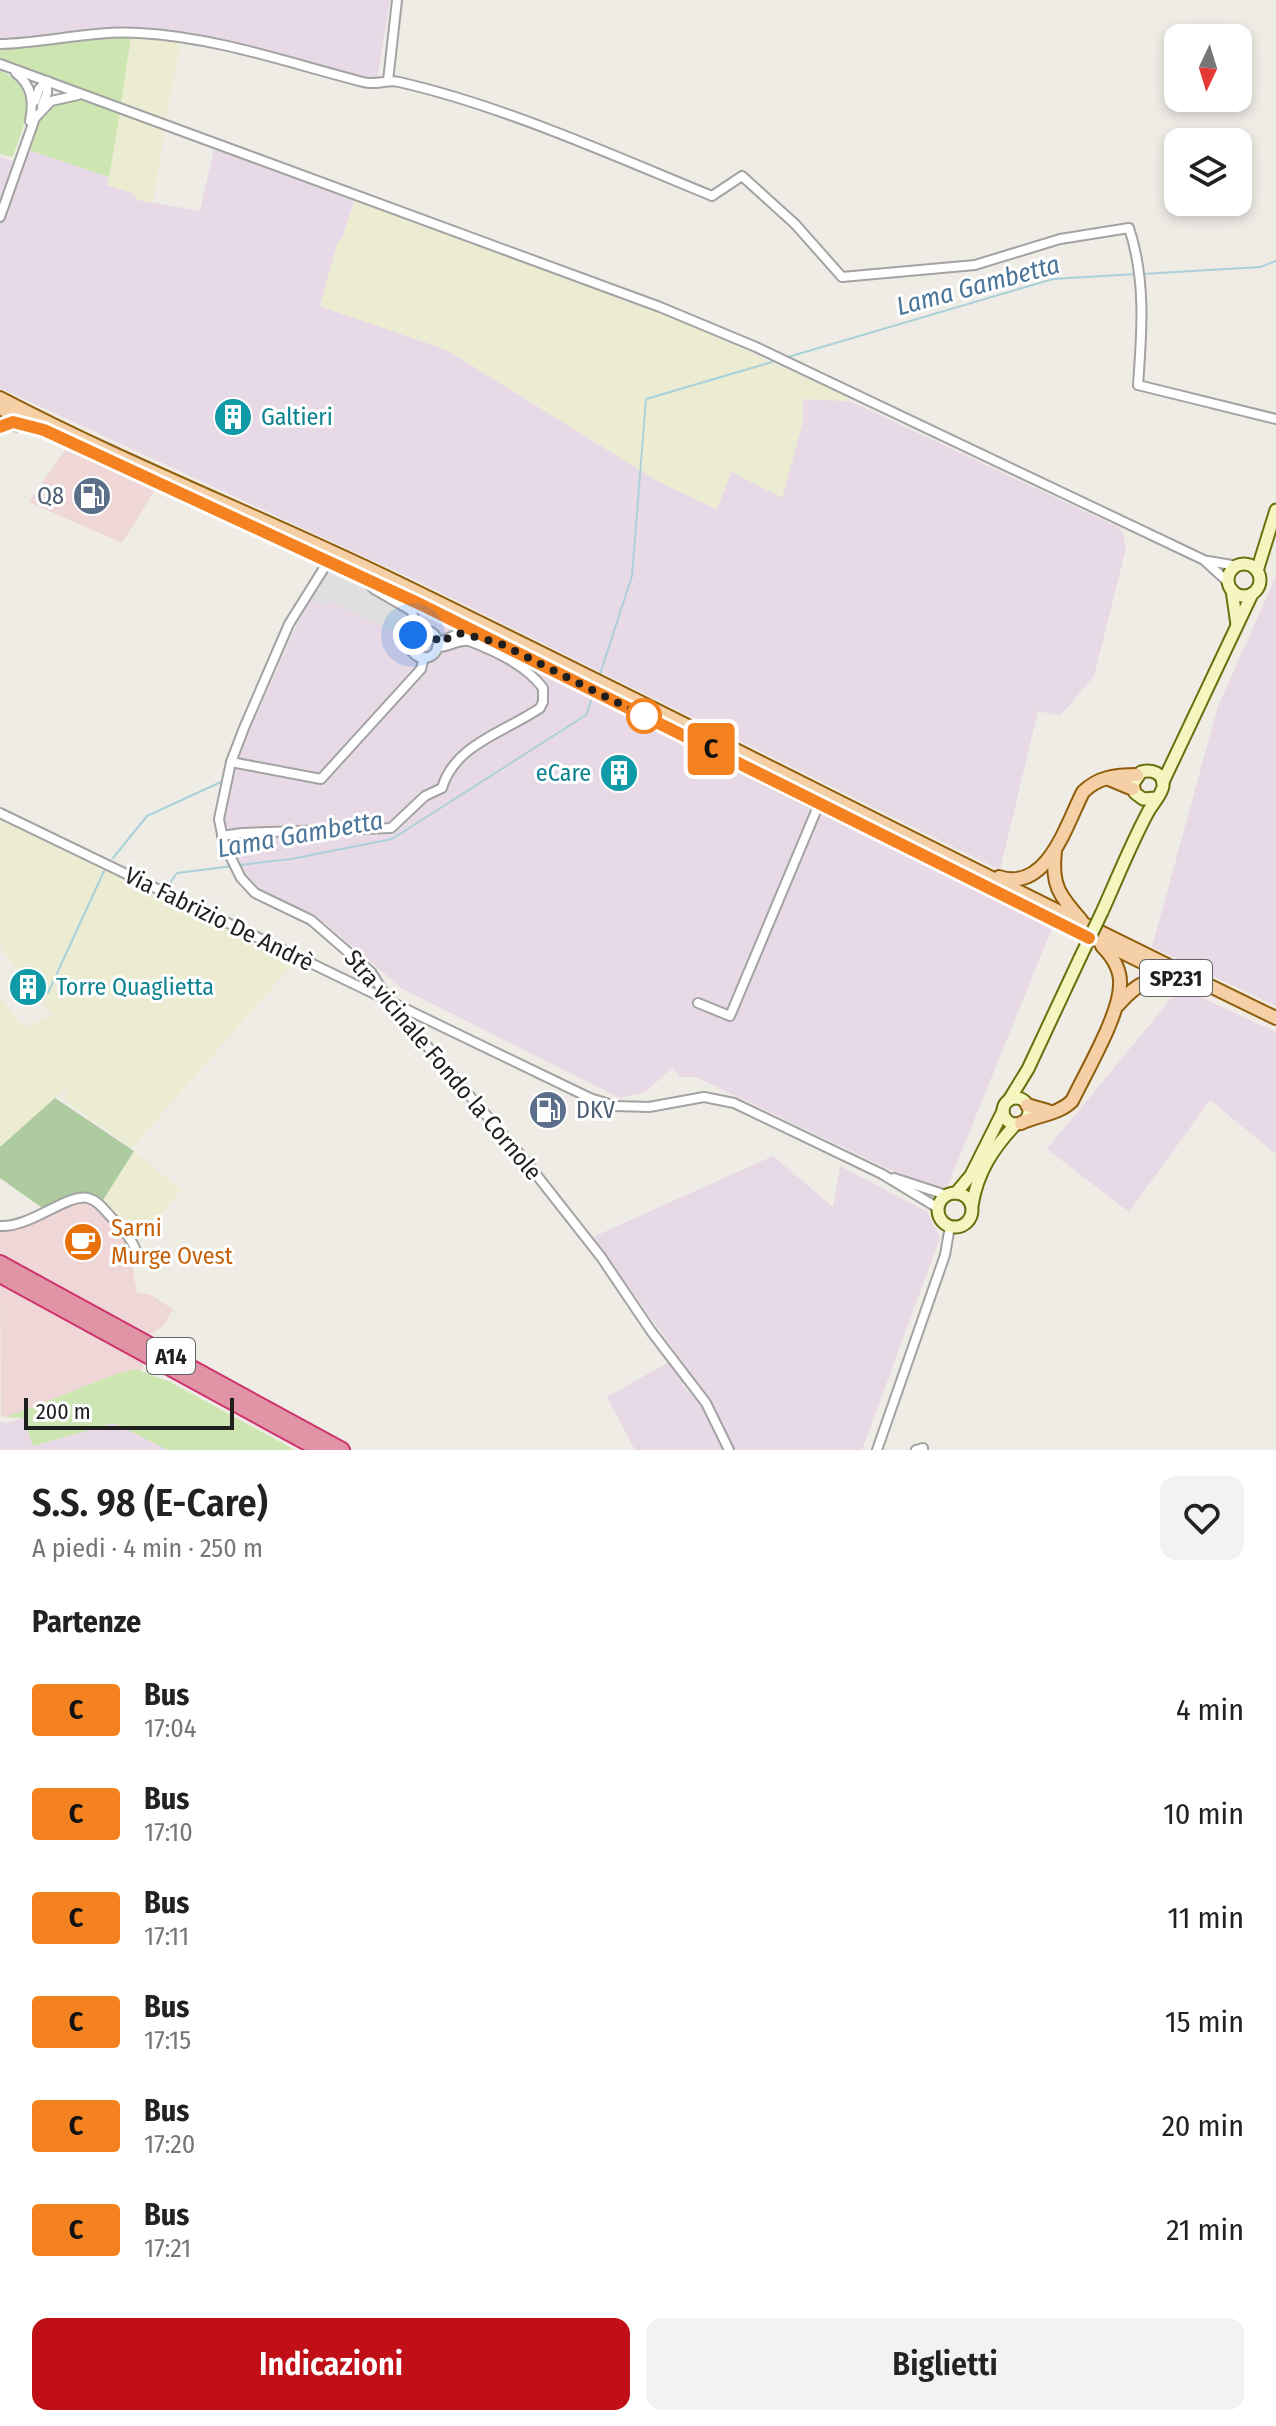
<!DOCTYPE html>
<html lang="it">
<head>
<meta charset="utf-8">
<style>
  :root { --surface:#fff; --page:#f2f2f2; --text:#222; --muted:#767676; --accent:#c00f17 }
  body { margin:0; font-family:"Fira Sans Condensed",sans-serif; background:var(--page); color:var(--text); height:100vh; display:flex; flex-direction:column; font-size:30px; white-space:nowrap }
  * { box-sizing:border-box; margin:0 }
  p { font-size:26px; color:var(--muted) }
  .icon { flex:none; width:44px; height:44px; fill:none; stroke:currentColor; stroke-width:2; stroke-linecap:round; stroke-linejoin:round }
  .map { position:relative; height:1450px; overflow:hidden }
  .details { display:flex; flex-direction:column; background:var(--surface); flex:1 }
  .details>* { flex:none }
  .badge { padding:0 16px; border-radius:6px; font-size:28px; line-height:52px }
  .needle { width:52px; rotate:184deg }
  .buttons { position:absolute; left:1164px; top:24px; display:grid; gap:16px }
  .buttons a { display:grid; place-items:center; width:88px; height:88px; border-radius:16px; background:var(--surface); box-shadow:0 4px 12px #0003; font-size:40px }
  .scale { position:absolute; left:24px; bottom:20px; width:210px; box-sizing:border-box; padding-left:8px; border:4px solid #1f1f1f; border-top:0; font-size:22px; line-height:28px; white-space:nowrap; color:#1f1f1f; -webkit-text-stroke:6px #fff; paint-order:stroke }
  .you { position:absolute; width:40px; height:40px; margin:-20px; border:6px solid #fff; border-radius:50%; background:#1a73e8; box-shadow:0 0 0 12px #1a73e833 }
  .map>.badge { position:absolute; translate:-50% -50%; box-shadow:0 0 0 4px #fff }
  h2 { padding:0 32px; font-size:30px; line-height:72px }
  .round { display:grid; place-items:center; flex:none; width:84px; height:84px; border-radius:16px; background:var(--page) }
  .summary { display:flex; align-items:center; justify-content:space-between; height:136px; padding:0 32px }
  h1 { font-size:38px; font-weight:600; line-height:60px }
  .cta { display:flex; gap:16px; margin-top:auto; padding:16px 32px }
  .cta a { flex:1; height:92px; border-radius:16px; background:var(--accent); color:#fff; font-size:32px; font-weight:600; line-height:92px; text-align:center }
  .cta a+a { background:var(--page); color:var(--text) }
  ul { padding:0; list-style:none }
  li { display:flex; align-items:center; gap:24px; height:104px; padding:0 32px }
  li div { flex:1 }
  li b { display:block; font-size:30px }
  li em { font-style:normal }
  li .badge { min-width:88px; font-weight:700; text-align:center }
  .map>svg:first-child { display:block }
</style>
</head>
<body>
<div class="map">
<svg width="1276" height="1450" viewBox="0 0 1276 1450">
  <rect width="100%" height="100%" fill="#efece6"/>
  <g fill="#efd7d7">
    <path d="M65 450 155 490 122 543 29 502Z"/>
    <path d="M83 1200 94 1206 128 1242 137 1293 149 1294 173 1309 163 1326 148 1336 0 1256V1229H14Z"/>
    <path d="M0 1283 144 1362 142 1370 114 1375 6 1417 1 1416Z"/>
  </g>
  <g fill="#e8d9e6">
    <path d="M0 0H390L377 80 373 81 181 34 0 41Z"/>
    <path d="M214 149 354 201 320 306 447 350 659 482 717 509 730 472 803 422V399L850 401 1116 526 1123 533 1126 549 1094 676 1060 716 1038 711 1000 870 417 581 0 388V157L25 165 29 150 109 177 107 185 133 193 138 200 200 211Z"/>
    <path d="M330 568 1053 926 947 1187 937 1189 905 1177 696 1077H680L672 1068 645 1092 620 1098 401 988 325 923 252 885 230 844 224 822 232 783 239 755 297 624Z"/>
    <path d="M1276 576V1006L1152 947 1218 706Z"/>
    <path d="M1180 988 1276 1032V1154L1210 1100 1129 1212 1047 1149Z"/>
    <path d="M773 1156 833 1207 840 1166 927 1212 940 1238 862 1450H735L714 1406 593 1237Z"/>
    <path d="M669 1362 683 1380 682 1385 702 1405 723 1450H635L607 1397Z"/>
    <path d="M23 1418 33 1446 114 1423 168 1450H0V1421L7 1423Z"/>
  </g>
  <g fill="#ececd3">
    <path d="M131 37 181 42 166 119 121 103Z"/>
    <path d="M120 113 165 131 153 203 138 200 133 193 107 185Z"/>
    <path d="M355 200 631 301 701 330 851 398 850 401 803 399V422L782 498 731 472 717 509 659 482 447 350 320 306 338 241 342 240Z"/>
    <path d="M0 814 298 958 132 1148 62 1098 69 1085 0 1147V998L24 1027 52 1015 0 947Z"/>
    <path d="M134 1151 181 1190 135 1248 100 1205Z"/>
  </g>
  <g fill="#cde5b0">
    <path d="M113 37H131L121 103 0 59V49Z"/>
    <path d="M0 70C41 92 25 122 13 157L0 154Z"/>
    <path d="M74 98 120 113 109 177 29 150C39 121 40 104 74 98Z"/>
    <path d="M136 1369 172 1383 295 1450H168L114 1423 33 1446 23 1418 6 1417 114 1375Z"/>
  </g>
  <path fill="#adcb9e" d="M55 1098 134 1151 100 1205 86 1198 48 1212 0 1178V1147Z"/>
  <path fill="#dfdfdf" d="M329 569 362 583 409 613 411 623 407 635 404 637 329 601 323 607 319 605 311 598Z"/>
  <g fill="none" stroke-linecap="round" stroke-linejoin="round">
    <g stroke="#aad1da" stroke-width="2">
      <path d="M1142 274 1260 267 1276 261"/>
      <path d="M788 357 1053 279 1136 274"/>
      <path d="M600 674 632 576 646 399 772 362"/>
      <path d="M113 858 147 816 221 782"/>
      <path d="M240 865 291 859 392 839 586 715 592 698"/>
      <path d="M167 887 177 873 233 866"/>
      <path d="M48 993 104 871"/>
    </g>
    <g stroke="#a3a3a3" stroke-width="12">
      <g id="street">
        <path d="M0 44C46 43 92 30 139 33 216 37 289 63 363 82 377 86 386 79 399 82 504 106 612 155 712 196L742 176 795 224 842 277 975 265 1060 239 1129 228C1146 279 1142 332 1138 385L1276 419"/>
        <path d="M0 64 660 307 756 347 1204 560 1229 583"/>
        <path d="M16 73C32 86 34 101 30 121"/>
        <path d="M388 81 397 0"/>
        <path d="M35 101 39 89 47 81V93L42 106"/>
        <path d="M0 217 35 118 51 101 78 95"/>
        <path d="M329 560 289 624 244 728 231 762 219 819 224 844 241 878 255 893 311 920 371 972 390 1003 524 1159 601 1257 651 1331 706 1403 729 1450"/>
        <path d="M1208 561 1238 566"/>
        <path d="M368 583 374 589 412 611 417 632"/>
        <circle cx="424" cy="644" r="14"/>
        <path d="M438 643 459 633 474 636"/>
        <path d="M231 762 321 779 421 669 424 657"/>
        <path d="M0 813 590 1098 615 1106 649 1107 704 1097 734 1103 882 1174 938 1208"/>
        <path d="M222 836 242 833 391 828 425 796 442 788C455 744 505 732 540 708L543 702V688C526 665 495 651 469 641 457 639 449 648 437 647"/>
        <path d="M698 1003 730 1016 819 804"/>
        <path d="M894 1178 946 1195"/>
        <path d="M0 1226C30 1228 68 1193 88 1198 99 1201 105 1211 112 1218 121 1228 130 1236 135 1248"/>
        <path d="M877 1450 945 1255 950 1226"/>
        <path d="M916 1450 923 1448"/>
      </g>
    </g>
    <g stroke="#69700d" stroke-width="15">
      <g id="secondary">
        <circle cx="1244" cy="580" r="16"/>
        <path d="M1257 571 1276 510"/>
        <path d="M1232 590 1237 625"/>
        <path d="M1163 782 1252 594"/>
        <path d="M1102 912C1117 879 1130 846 1147 814 1151 805 1162 795 1163 786 1164 773 1152 769 1141 772L1133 784 1135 793 1143 799 1156 798"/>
        <circle cx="1016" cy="1111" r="13"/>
        <path d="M1009 1100 1028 1069 1080 958"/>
        <path d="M956 1193 971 1175 1003 1111"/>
        <circle cx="955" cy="1210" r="17"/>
        <path d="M972 1206C977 1173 993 1148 1016 1124"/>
      </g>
    </g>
    <g stroke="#905e0b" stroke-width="16">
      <g id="primary">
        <path d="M0 398C126 464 259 516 388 578 685 722 978 874 1276 1018"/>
        <path d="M0 408 98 456 281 538 422 605 819 804 1181 981"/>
        <path d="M0 427 6 423 23 425"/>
        <path d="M1109 779 1133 789"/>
        <path d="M1055 851C1051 885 1059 895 1081 920"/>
        <path d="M999 877C1047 893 1066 825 1083 792 1098 777 1116 775 1137 775"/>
        <path d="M1118 1005C1145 974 1156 977 1192 986"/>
        <path d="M1027 1105 1048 1111"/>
        <path d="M1021 1123C1038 1115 1059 1114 1072 1101 1086 1072 1120 1014 1120 985 1121 970 1112 956 1102 946"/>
      </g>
    </g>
    <g stroke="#ce326f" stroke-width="18">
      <g id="highway">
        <path d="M0 1263 342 1450"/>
        <path d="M0 1275 320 1450"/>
      </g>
    </g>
    <use href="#street" stroke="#fff" stroke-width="8"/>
    <use href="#secondary" stroke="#f5f5bf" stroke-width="11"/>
    <use href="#primary" stroke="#f5cfa5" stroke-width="12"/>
    <use href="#highway" stroke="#e194a6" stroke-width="14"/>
    <g stroke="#69700d" stroke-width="15" stroke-linecap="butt">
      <path id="secondary-bridge" d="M1080 958 1102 912"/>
    </g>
    <use href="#secondary-bridge" stroke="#f5f5bf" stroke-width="11"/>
  </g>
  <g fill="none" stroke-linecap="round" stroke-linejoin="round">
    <g stroke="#fff" stroke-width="18">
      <path id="line" d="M0 427 13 422 44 430 422 605 1089 938"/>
    </g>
    <use href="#line" stroke="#f58220" stroke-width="12"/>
    <path stroke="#1f1f1f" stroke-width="8" stroke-dasharray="0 14.4" d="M413 635 427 630 434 634 438 643 459 633 499 643 644 716"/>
  </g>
  <defs>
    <g id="building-disc" transform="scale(2)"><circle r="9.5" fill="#0f9aa8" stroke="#fff"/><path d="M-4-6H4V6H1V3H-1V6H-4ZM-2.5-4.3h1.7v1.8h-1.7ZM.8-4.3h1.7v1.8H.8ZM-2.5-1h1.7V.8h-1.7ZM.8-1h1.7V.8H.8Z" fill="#fff"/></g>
    <g id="fuel-disc" transform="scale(2)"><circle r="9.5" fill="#5c6f8a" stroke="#fff"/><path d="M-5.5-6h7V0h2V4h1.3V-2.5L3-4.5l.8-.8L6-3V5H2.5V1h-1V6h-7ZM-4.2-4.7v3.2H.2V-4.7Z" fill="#fff"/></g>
    <g id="cafe-disc" transform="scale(2)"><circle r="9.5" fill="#e8710a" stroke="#fff"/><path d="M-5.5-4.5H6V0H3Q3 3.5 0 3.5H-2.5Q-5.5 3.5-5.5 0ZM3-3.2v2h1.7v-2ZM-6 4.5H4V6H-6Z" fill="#fff"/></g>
  </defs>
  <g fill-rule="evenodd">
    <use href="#building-disc" x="233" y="417"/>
    <use href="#fuel-disc" x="92" y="496"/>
    <use href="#building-disc" x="619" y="773"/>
    <use href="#building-disc" x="28" y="987"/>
    <use href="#fuel-disc" x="548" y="1110"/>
    <use href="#cafe-disc" x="83" y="1242"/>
  </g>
  <circle fill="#fff" stroke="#f58220" stroke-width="4" cx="644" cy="716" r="16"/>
  <g text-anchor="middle" stroke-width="6" stroke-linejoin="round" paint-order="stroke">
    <g fill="#fff" stroke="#626262" stroke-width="2">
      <rect x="1140" y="960" width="72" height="36" rx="6"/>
      <rect x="147" y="1338" width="48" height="36" rx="6"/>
    </g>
    <g font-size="22" font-weight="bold" fill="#1f1f1f">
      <text x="1176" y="986">SP231</text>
      <text x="171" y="1364">A14</text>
    </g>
    <g font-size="24" fill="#0d838f" stroke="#fff" text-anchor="start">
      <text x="261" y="425">Galtieri</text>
      <text x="591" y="781" text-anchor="end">eCare</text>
      <text x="56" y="995">Torre Quaglietta</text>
    </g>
    <g font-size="24" fill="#4e5e75" stroke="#fff" text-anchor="end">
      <text x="64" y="504">Q8</text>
      <text x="576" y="1118" text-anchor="start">DKV</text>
    </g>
    <g font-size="24" fill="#1f1f1f" stroke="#fff">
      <text transform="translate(219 919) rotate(26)" y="8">Via Fabrizio De Andrè</text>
      <text transform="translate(443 1065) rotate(50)" y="8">Stra vicinale Fondo la Cornole</text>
    </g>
    <g font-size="24" fill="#c56008" stroke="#fff" text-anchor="start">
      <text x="111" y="1236">Sarni<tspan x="111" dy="28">Murge Ovest</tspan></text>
    </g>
    <g font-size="26" font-style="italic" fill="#4c7699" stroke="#fff">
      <text transform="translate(978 285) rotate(-15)" y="9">Lama Gambetta</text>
      <text transform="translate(300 834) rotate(-10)" y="9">Lama Gambetta</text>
    </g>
  </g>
</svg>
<div class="buttons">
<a><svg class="needle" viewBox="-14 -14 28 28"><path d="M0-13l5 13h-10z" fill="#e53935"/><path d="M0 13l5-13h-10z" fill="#767676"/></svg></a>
<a><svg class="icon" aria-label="layers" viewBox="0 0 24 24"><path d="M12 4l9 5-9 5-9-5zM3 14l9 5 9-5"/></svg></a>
</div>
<div class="scale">200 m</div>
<div class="you" style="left:413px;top:635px"></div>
<b class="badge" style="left:711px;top:749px;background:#f58220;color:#111">C</b>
</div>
<section class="details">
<div class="summary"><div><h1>S.S. 98 (E-Care)</h1><p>A piedi · 4 min · 250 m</p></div><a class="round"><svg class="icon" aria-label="heart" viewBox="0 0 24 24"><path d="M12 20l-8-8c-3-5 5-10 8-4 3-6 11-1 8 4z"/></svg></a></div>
<h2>Partenze</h2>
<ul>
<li><span class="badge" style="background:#f58220;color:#111">C</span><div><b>Bus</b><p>17:04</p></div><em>4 min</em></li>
<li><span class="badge" style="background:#f58220;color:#111">C</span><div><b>Bus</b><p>17:10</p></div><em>10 min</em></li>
<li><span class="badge" style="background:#f58220;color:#111">C</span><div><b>Bus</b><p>17:11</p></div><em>11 min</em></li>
<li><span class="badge" style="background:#f58220;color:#111">C</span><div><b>Bus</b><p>17:15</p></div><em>15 min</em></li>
<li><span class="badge" style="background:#f58220;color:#111">C</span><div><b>Bus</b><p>17:20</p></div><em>20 min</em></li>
<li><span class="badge" style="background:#f58220;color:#111">C</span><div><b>Bus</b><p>17:21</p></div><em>21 min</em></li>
</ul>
<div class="cta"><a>Indicazioni</a><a>Biglietti</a></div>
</section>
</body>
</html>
